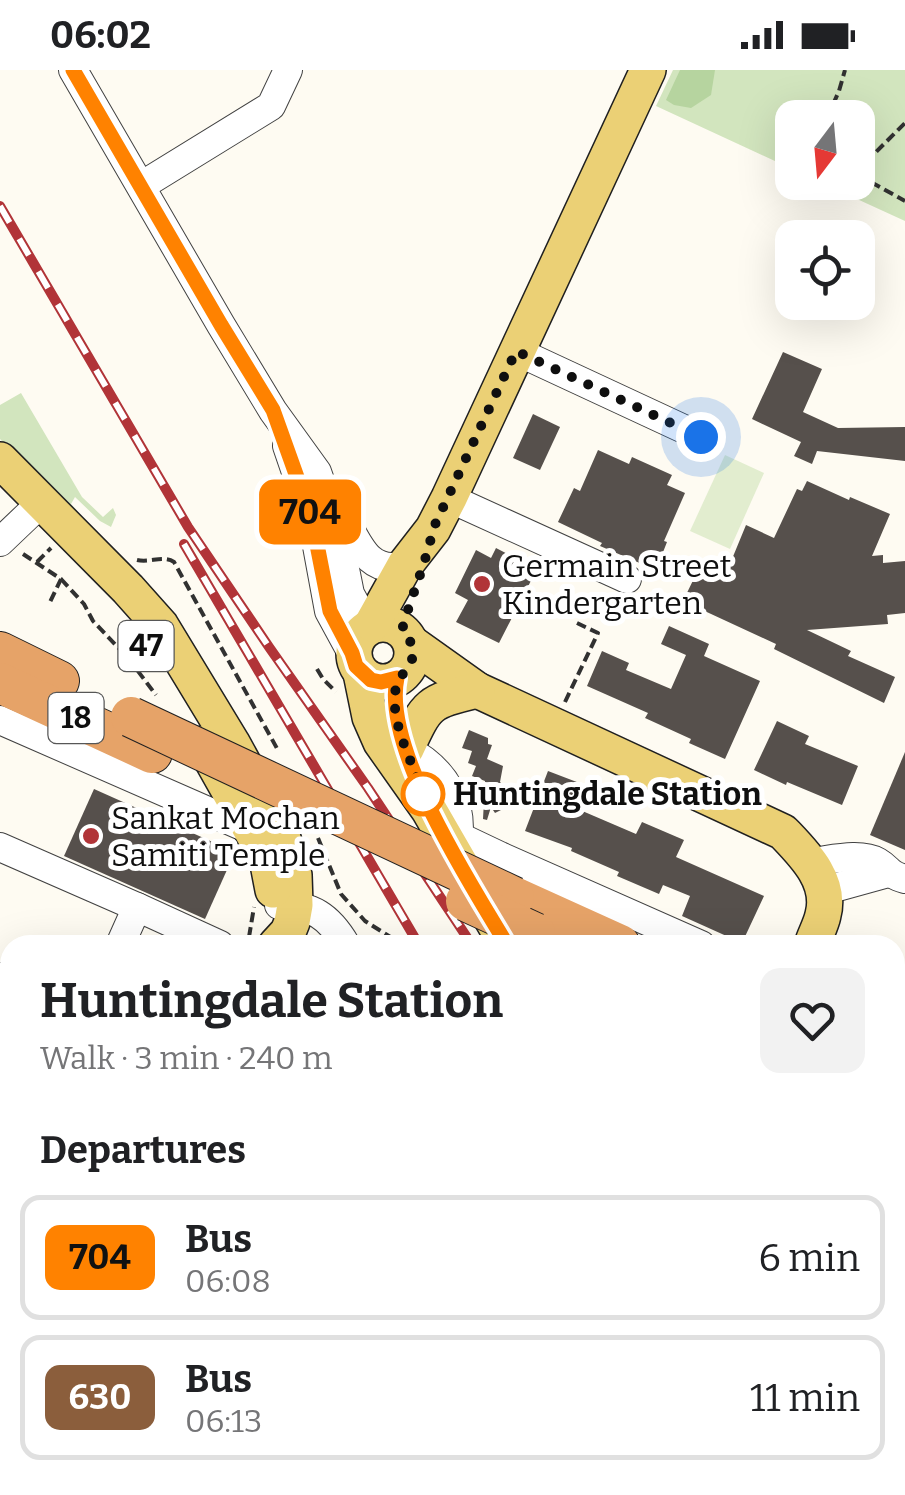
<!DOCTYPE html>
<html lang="en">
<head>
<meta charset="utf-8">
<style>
  :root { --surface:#fff; --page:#f2f2f2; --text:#202124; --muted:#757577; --line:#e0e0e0 }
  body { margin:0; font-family:Bitter,serif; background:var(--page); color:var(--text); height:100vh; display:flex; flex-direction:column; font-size:38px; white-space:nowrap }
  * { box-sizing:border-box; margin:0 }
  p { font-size:32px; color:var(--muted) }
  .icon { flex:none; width:55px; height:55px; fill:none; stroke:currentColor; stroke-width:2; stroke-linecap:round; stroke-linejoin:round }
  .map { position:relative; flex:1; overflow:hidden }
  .details { position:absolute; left:0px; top:865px; width:905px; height:560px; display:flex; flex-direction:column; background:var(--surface); border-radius:30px 30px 0 0; box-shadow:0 10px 40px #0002 }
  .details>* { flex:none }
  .badge { padding:0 20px; border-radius:15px; font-size:35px; line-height:65px }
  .needle { width:65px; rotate:196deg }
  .fabs { position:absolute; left:775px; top:30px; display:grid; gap:20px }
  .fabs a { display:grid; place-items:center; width:100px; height:100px; border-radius:20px; background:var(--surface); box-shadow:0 10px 40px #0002; font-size:50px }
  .you { position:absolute; width:50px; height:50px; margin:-25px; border:8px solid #fff; border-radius:50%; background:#1a73e8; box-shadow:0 0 0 15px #1a73e833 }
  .map>.badge { position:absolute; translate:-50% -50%; box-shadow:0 0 0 5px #fff }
  h2 { padding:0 40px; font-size:38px; line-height:90px }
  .round { display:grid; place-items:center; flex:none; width:105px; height:105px; border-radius:20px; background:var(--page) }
  .head { display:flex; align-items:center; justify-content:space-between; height:170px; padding:0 40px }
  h1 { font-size:48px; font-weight:700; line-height:75px }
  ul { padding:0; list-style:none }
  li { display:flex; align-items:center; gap:30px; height:125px; margin:0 20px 15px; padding:0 20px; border:5px solid var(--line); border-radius:20px }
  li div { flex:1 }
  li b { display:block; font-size:38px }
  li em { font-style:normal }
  li .badge { min-width:110px; font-weight:700; text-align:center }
  .status { display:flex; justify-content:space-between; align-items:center; height:70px; padding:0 50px; background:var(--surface); direction:ltr }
  .status svg { height:28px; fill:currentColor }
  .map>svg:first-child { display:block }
</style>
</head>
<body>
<div class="status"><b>06:02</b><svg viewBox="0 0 49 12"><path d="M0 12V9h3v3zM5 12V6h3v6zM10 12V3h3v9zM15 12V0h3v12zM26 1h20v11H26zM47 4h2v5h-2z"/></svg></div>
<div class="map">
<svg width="905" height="1425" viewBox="0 0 905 1425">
  <rect width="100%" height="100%" fill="#fefbf2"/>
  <path fill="#ebe4ec" d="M179 1415H483L489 1425H174Z"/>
  <g fill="#d2e5be">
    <path d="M673 0H905V151L822 113 858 112V48H792V99L656 36Z"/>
    <path d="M21 323 82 427 103 447 113 438 116 445 111 457 100 451 75 427 71 434 80 444 75 447 0 369V335Z"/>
  </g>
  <path fill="#b6d49f" d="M680 0H715L711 25 691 38 674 35 666 30Z"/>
  <path fill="#e2edcf" d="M725 385 764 403 730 479 690 461Z"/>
  <g fill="#56504c">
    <path d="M783 282 822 299 803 342 838 358 905 357V391L817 381 812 394 794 386 801 372 752 349Z"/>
    <path d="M533 344 560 357 540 400 513 388Z"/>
    <path d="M598 380 629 394 632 387 672 405 667 415 685 423 664 471 667 472 656 500 600 476 602 473 558 452 574 418 580 421Z"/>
    <path d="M807 411 849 430 850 427 890 444 872 486 883 485V493L905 491V543L887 545 888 554 807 560 851 581 848 586 895 607 884 633 774 579 776 574 683 531 701 494 725 506 746 455 774 468 797 419 802 421Z"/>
    <path d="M496 478 537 499 499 573 456 552 468 530 455 523 476 480 491 488Z"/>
    <path d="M669 556 709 574 704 586 760 611 725 689 689 673 691 669 645 648 648 643 587 616 602 581 629 593 626 600 671 619 686 585 661 574Z"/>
    <path d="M777 651 809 666 805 674 858 696 842 735 787 712 786 715 754 700Z"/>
    <path d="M469 660 488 668V674L492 675 487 689 503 696 500 712 503 715 501 722 509 736 495 743 491 737 487 750 483 749 485 711 472 706 476 696 468 693 472 681 462 678Z"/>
    <path d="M905 682V780L870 765Z"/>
    <path d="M548 701 582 714 573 737 636 764 642 752 684 770 676 787 764 826 742 873 682 846 690 826 663 815 659 824 617 806 619 802 571 781 572 778 525 761Z"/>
    <path d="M94 719 235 782 205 849 64 786Z"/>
  </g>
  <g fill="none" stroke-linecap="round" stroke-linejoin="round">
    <g stroke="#424242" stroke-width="30">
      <g id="minor">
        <path d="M73 0 221 255 273 341 317 402 337 459 350 524 362 546 370 555"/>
        <path d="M141 116 271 36 288 0"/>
        <path d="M516 281 701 367"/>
        <path d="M287 376 312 449 329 541 354 587"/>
        <path d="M449 428 627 509"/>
        <path d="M343 446C358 472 368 506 405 495"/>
        <path d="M0 472 42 432"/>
        <path d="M0 650 251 760"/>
        <path d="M406 679C445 699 467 735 456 780"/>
        <path d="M436 748 460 767 500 786 701 875"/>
        <path d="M0 777 137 837"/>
        <path d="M812 792C831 790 860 782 878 792 890 799 887 804 905 809"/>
        <path d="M823 821 888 803"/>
        <path d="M279 835C312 835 329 846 346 875"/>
        <path d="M120 875 137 837 220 875"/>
        <path d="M0 907 10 911"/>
        <path d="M0 1162 10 1167"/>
        <path d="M373 1415 378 1425"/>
        <path d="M507 1415 513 1425"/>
        <path d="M821 1415 828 1425"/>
        <path d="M0 1417 19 1425"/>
        <path d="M180 1425 185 1415"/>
        <path d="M338 1425 343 1415"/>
      </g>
    </g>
    <g stroke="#202020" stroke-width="38">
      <g id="major">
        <path d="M0 390 128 519 161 556 232 673 281 762 294 805 295 835 292 852 288 862 276 875"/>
        <circle cx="383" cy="583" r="29"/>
        <path d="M372 554 405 495 433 459 449 428 648 0"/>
        <path d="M411 573 477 620 783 762C804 784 832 811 823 845 821 855 815 865 812 875"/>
        <path d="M361 603 370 647 381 672 429 740 507 875"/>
        <path d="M203 674 263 781 268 794 273 820"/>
        <path d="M406 679C427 633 428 632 477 620"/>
        <path d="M895 1329 905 1323"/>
        <path d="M23 1425 28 1415"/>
      </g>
    </g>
    <g stroke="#202020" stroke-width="42">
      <g id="highway">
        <path d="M0 582 59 611"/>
        <path d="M0 613 152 683"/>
        <path d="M514 827 620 875"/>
        <path d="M895 992 905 996"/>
        <path d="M895 1034 905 1039"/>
      </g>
    </g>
    <g stroke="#313131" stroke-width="4" stroke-dasharray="10 5" stroke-linecap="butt">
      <path d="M827 48 839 21 845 0"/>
      <path d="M858 105 865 93 905 53"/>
      <path d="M858 105 905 131"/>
      <path d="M23 484 61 509 50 532"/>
      <path d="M137 490C150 493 163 485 174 492L279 682"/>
      <path d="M37 492 51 478"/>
      <path d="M61 509 84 534 93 551 128 588 156 625"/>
      <path d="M317 599 323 609 336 622"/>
      <path d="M565 632 598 563 577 553"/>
      <path d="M318 768 341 824 365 851 403 875"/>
      <path d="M249 867 254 837"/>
      <path d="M693 1415 705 1425"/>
    </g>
    <use href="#minor" stroke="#fff" stroke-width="28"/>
    <use href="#major" stroke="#ebd075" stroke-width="35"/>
    <use href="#highway" stroke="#e6a368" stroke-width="40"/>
    <g stroke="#b13438" stroke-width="10">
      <g id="rail">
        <path d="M0 136 188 457 269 577 368 718 472 875"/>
        <path d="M184 474 419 875"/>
        <path d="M743 1415 750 1425"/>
        <path d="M768 1415 773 1425"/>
      </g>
    </g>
    <use href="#rail" stroke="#fff" stroke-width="6" stroke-dasharray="19" stroke-linecap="butt"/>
    <g stroke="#202020" stroke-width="42" stroke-linecap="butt">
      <g id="highway-bridge">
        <path d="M131 647 514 827"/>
        <path d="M466 831 535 863"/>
      </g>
    </g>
    <use href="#highway-bridge" stroke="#e6a368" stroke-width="40"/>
  </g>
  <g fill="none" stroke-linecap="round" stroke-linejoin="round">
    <g stroke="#fff" stroke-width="22">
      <path id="line" d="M73 0 221 255 273 340 312 449 330 541 352 583 356 596 371 610 381 612 397 608C382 678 471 814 507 875"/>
    </g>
    <use href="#line" stroke="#ff8200" stroke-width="15"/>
    <path stroke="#0f0f0f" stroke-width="10" stroke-dasharray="0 18" d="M423 724C413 692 392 658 395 624 397 597 430 592 402 560 411 526 426 494 433 459L516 281 701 367"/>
  </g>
  <g fill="#b13438" stroke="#fff" stroke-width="4">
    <circle cx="482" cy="514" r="10"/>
    <circle cx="91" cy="766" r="10"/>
  </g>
  <circle fill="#fff" stroke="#ff8200" stroke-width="5" cx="423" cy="724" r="20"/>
  <g text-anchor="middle" stroke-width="10" stroke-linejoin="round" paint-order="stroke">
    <g fill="#fff" stroke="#575757" stroke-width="2.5">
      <rect x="118.5" y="551" width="55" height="50" rx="8"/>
      <rect x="48.5" y="623" width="55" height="50" rx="8"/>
    </g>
    <g font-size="30" font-weight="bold" fill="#0f0f0f">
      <text x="146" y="586">47</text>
      <text x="76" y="658">18</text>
    </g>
    <g font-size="32" fill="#0f0f0f" stroke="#fff" text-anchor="start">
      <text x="502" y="507">Germain Street<tspan x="502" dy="37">Kindergarten</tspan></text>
      <text x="111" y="759">Sankat Mochan<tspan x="111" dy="37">Samiti Temple</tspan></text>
    </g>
    <g font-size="32" font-weight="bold" fill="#0f0f0f" stroke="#fff" text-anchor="start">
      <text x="453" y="735">Huntingdale Station</text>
    </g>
  </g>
</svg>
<div class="fabs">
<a><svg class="needle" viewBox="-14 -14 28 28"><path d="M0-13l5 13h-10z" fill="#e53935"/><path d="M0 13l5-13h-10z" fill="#757577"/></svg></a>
<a><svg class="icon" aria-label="locate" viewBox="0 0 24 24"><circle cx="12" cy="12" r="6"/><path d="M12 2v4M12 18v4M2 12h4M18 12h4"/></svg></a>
</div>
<div class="you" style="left:701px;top:367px"></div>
<b class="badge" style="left:310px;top:442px;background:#ff8200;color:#111">704</b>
<section class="details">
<div class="head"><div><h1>Huntingdale Station</h1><p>Walk · 3 min · 240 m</p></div><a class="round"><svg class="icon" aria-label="heart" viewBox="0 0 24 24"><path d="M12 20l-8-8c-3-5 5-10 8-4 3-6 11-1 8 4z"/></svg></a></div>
<h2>Departures</h2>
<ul>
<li><span class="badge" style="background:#ff8200;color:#111">704</span><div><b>Bus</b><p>06:08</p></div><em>6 min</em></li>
<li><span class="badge" style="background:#8b5e3c;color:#fff">630</span><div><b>Bus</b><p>06:13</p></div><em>11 min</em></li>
</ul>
</section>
</div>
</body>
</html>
